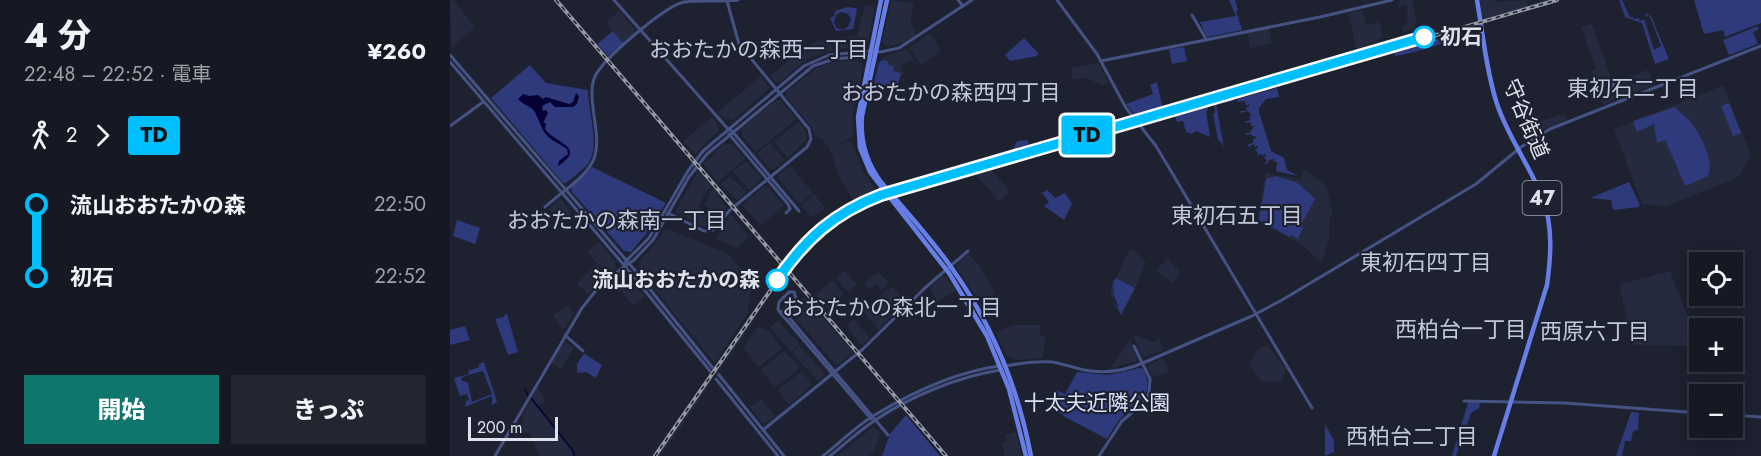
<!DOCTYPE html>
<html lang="ja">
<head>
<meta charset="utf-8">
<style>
  :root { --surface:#161924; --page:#232631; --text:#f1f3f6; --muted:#9ea0a6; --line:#353841; --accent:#0f766e }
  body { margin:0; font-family:Jost,"Noto Sans JP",sans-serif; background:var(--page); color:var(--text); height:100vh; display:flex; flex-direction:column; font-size:22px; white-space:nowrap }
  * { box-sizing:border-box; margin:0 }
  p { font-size:20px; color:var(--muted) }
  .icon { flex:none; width:33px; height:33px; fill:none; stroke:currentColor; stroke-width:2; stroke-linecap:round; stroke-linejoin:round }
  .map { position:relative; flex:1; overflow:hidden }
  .details { display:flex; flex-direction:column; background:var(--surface); width:450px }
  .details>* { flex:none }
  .badge { padding:0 12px; border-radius:4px; font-size:21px; line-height:39px }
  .tools { position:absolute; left:1239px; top:252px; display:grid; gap:12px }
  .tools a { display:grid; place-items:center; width:54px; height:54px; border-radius:0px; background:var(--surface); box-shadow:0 3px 15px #0003,0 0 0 2px var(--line); font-size:30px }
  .scale { position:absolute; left:18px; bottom:15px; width:90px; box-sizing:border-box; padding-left:6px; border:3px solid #dee2ec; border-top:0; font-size:16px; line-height:21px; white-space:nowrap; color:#dee2ec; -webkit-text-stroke:4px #1d2130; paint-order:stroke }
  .map>.badge { position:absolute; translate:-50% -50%; box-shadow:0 0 0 3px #fff }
  .legs { display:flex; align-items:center; gap:9px; height:66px; padding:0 24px; font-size:20px }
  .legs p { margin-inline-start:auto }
  .head { display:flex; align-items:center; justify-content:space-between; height:102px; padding:0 24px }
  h1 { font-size:33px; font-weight:800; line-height:45px }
  .action { display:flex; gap:12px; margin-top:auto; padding:12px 24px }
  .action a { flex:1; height:69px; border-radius:0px; background:var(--accent); color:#fff; font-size:24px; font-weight:800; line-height:69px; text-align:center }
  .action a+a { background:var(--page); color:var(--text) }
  ul { padding:0 24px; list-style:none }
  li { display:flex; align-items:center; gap:21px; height:72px; font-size:22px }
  li i { display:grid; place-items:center; width:9px; height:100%; margin:0 8px; background:currentColor }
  li i::after { content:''; width:15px; height:15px; margin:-8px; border:4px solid; border-radius:50%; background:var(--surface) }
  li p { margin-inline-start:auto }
  li:first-child i { background:linear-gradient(#0000 50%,currentColor 0) }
  li:last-child i { background:linear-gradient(currentColor 50%,#0000 0) }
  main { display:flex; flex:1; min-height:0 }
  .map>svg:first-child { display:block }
</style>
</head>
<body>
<main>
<section class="details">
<div class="head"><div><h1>4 分</h1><p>22:48 – 22:52 · 電車</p></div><b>¥260</b></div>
<div class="legs"><svg class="icon" aria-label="walk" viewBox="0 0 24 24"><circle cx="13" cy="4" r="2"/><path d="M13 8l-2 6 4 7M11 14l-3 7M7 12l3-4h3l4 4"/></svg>2<svg class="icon" aria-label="forward" viewBox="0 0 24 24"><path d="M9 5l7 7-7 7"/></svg><b class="badge" style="background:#00bfff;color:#111">TD</b></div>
<ul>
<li><i style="color:#00bfff"></i><b>流山おおたかの森</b><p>22:50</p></li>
<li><i style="color:#00bfff"></i><b>初石</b><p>22:52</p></li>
</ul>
<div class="action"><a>開始</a><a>きっぷ</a></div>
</section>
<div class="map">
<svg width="1311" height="456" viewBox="0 0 1311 456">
  <rect width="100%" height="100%" fill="#1d2130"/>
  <g fill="#252a3e">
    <path d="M0 0H3L25 27 1 48Z"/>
    <path d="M441 0 464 4 460 24 466 32 465 35 452 43 438 47 432 42Z"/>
    <path d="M949 0H962L967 22 964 23 965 28 953 32 951 27 958 24 956 14 958 13 956 5 948 7Z"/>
    <path d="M1030 0H1046V2L1076 0 1078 5 1094 0H1113L1033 24Z"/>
    <path d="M415 5 425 8 418 42 411 47 388 49 387 38 407 36Z"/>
    <path d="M912 10 916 25 929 22 933 37 907 51 898 13Z"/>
    <path d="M169 11 185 29 184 32 173 43 156 22Z"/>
    <path d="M1142 24 1162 81 1160 82 1166 98 1154 105 1141 71 1146 69 1131 27Z"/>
    <path d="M819 29 822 43 800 48 797 33Z"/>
    <path d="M479 34 481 35 491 51 471 65 459 48Z"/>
    <path d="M381 38 382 50 359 58 329 82H325L320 76 353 48 367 41Z"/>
    <path d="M457 49 464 59 450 66 454 74 450 76 448 89 436 86 433 97 421 95 428 63 435 56Z"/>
    <path d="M408 60 413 66 403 114V137L387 145 398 141 402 143 413 171 427 192 404 201 390 179 380 149 371 138 365 136 361 126 336 96V92L367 68 383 62Z"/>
    <path d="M648 63 659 83 653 85 635 78 622 79 621 68Z"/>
    <path d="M1198 70 1204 85 1171 98 1169 97 1165 87 1167 82Z"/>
    <path d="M311 76 319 87 318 90 283 120 274 118 268 112Z"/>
    <path d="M825 78 826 83 691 122 687 118Z"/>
    <path d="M1272 86 1274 87 1301 156 1288 177 1217 206 1192 204 1164 129Z"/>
    <path d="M326 100H331L345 118V120L306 152 292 136V128Z"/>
    <path d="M1114 114 1117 119 1091 131 1086 122Z"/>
    <path d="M262 117 268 124 269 130 245 154 233 141Z"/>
    <path d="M683 119 686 125 573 158 447 194 443 189Z"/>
    <path d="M347 123H350L356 132 357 139 339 157H337L325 143V141Z"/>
    <path d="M320 143 334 159V161L324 169H320L307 154Z"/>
    <path d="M274 144H282L295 159 268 182 253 164Z"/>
    <path d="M296 161 311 177 310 181 300 189H298L283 171Z"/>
    <path d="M338 167H341L363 193 350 204 328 178 329 175Z"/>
    <path d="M854 169 876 185 883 213 879 220V238L872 263 849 243 807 221 816 173 850 179Z"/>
    <path d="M542 170 560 192 549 201 527 176 528 174Z"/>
    <path d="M248 171 262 187 258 189 248 207 267 217 268 220 262 226 257 228 225 212Z"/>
    <path d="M280 176 295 191V194L287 200 270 184Z"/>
    <path d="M314 186 318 187 333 204 332 207 311 225 292 205Z"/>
    <path d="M264 189 277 208 272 214 254 206 261 192Z"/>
    <path d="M430 193 434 198 396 215 371 233 367 229 397 207Z"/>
    <path d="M364 194 375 208 362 218 351 206Z"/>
    <path d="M109 199 111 200 122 212 111 222 99 209Z"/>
    <path d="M281 214 299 237 287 248 266 239 274 223Z"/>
    <path d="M216 228 278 254 302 282 298 312 265 363 188 269 189 262 205 244Z"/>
    <path d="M365 230 370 234 346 261 342 256Z"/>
    <path d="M149 242 165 261V269L158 275 137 252Z"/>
    <path d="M682 249 696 263 685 288 666 278 679 250Z"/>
    <path d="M518 254 529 265 545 294 530 302 506 267 507 264Z"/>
    <path d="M717 258 731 273 723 283 706 271Z"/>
    <path d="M146 264 156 276 138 294 127 284Z"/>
    <path d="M395 270 407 285 399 291H397L386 279Z"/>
    <path d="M1220 271 1236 312 1244 346 1183 345 1169 284Z"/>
    <path d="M428 272 439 282 431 290 426 284 420 289 415 283Z"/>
    <path d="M170 275H178L195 296 183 305 171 291 169 292 161 282Z"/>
    <path d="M493 276 496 277 506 291 487 302 480 288Z"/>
    <path d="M383 280 394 295 377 309 366 294Z"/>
    <path d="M441 287H443L454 300 453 303 429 330 412 311Z"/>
    <path d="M354 297 403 352 388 364H385L340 312Z"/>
    <path d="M118 305 124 313 115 328H112L103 315Z"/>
    <path d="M303 313 307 316 270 370 266 365Z"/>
    <path d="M404 319 420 338 413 344H410L396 326Z"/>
    <path d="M328 320 350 345 341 352 320 327Z"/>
    <path d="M562 325H590V336H596L593 358 566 360 557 356 546 333Z"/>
    <path d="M309 326 317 330 331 346V349L310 366H307L293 348Z"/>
    <path d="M682 334 704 342 709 339 714 350 693 357Z"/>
    <path d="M680 339 688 361 661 368Z"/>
    <path d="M115 342 124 347 111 369 101 363 112 343 114 345Z"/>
    <path d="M817 344 836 369 832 382 811 381 799 363 806 352Z"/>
    <path d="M350 346 375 374 368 381 342 353Z"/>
    <path d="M334 351 349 366 348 369 326 387 324 386 312 371V369Z"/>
    <path d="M714 358 719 372 702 377 698 367 699 364Z"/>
    <path d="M351 372H353L362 385 340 404H337L328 389Z"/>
    <path d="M259 376 262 380 237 418 232 415Z"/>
    <path d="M87 387 96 401 87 407 123 451 124 456H90L79 432 74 433 70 425 74 422 72 417 81 399 83 401 81 398Z"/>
    <path d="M311 399 325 416 316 423H312L300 407Z"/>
    <path d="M230 417 235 421 210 456H203Z"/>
    <path d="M423 427 431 432 424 451 419 456H387Z"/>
    <path d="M566 432 571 456H555L552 443 557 441 555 435Z"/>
  </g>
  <g fill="#2e3a7b" fill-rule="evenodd">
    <path d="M779 0H785L788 10 786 11 792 30 758 37 756 36 750 22 786 16Z"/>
    <path d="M1169 0H1172L1180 17H1183L1184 19 1189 18 1190 21 1194 19 1204 50 1211 46 1200 17 1198 15 1196 17 1195 14V13L1201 16 1219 59 1205 64 1192 23 1175 17Z"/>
    <path d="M1244 0H1311V23L1275 37 1273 30 1254 34Z"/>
    <path d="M397 7 406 8 407 10 403 29 386 31 380 18 384 16 385 11ZM391 12 398 14 401 19 398 27 393 30 387 28 384 23 386 15Z"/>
    <path d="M1308 26 1309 29 1303 32 1308 44 1279 55 1273 40Z"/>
    <path d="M163 31 173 43 158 56 147 44Z"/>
    <path d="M574 38 588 53 587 56 560 61 555 55Z"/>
    <path d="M992 38 994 43 965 52 945 56 944 52Z"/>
    <path d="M734 47 737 61 722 64 719 49Z"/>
    <path d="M432 60 438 61 437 65 444 66 443 71 451 73 447 88 424 83 429 63Z"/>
    <path d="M80 65 96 83 138 90C138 112 151 146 138 164 132 171 123 177 116 183H113L41 98Z"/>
    <path d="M707 82 713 109 764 94 765 95 687 118 676 104 703 94 700 85Z"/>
    <path d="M827 88 829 97 816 99 809 108V112L821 151 834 158 837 170 848 176 826 171 827 162H823L825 159 819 160 817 164H815L817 160 814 158 817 155 814 154 813 156 810 154 806 157 808 154 805 149 808 148V146L805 147 804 144 798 147 797 145 803 143V138L806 139 805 136H802V134L796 135 795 133H800L804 126H801V123L793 122 800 120 799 116H802L798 111 791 113 790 111H797L796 107H799V104L796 106 795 101 787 102 788 99Z"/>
    <path d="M783 96V101L766 104 774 148 772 143 768 140 763 114 765 113 764 102Z"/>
    <path d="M1279 103 1291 133 1283 136 1271 106Z"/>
    <path d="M757 104 758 110 756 111 760 137 746 131 741 134 736 132 733 121 727 122 724 113Z"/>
    <path d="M1225 107C1232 114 1242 122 1247 131 1254 142 1264 165 1258 176L1238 185H1235L1215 140 1207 143 1204 124 1187 132 1183 121Z"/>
    <path d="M577 140 582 149 550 159 564 148 567 141Z"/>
    <path d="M142 167 216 203 200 229 181 252 174 251 122 192 121 187Z"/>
    <path d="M825 176 848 183 865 199 851 225 853 227 848 239 841 235 840 237 809 220 816 179Z"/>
    <path d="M1179 182 1190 205 1189 207 1163 210 1161 200 1140 198Z"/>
    <path d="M597 190 605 198 615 193 622 204 614 220 594 206 599 202 592 193Z"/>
    <path d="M7 220 30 228 25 244 3 236Z"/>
    <path d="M666 278 685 288 671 315 664 302 669 308 663 293 664 281 662 290 663 300C660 290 662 283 666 278Z"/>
    <path d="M55 314H57L68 352 58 355 45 319 54 317Z"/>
    <path d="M15 326 20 340 0 345V330Z"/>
    <path d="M135 354 152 365 146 378 136 372 127 373V364L133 355Z"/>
    <path d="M34 362 47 402 42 405V396L15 407 16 401 19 400 17 394 10 396 4 378 19 374 18 371 29 367V364ZM33 371 42 394 22 402 18 383 11 380 12 377Z"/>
    <path d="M690 368 693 369C707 397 686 402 670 419 665 425 661 432 657 439L617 418 599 406 607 390 615 394 627 372 658 375Z"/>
    <path d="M1030 402 1029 408 1021 413 1006 456H1002L1018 403Z"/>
    <path d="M1181 412 1189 413 1188 430 1183 431 1181 441H1175L1172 456H1166Z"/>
    <path d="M455 416H457L490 456H432L440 434Z"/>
    <path d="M875 424 884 441V452L875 456Z"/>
  </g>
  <path fill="#050036" d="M126 93 129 96 127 104 123 107H105L100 102 92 106 93 111 96 110 98 113 93 123H96L95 129C107 145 137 147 108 166L109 161 118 154 117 149C109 143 96 139 92 128 90 123 87 117 85 112 81 106 73 105 68 99L73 94 79 96 88 95 93 99 96 97 119 104 123 102Z"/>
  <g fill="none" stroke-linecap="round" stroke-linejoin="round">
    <g stroke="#050036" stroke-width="1.5">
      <path d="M75 389 78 396"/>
      <path d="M81 398 123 451 124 456"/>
    </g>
    <path stroke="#3a3e4c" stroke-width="3" stroke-dasharray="3 1.5" stroke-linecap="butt" d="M262 367 269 375"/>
    <g stroke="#455284" stroke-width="3">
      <path d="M164 0 278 129 282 131 349 211"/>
      <path d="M508 0 513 6"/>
      <path d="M607 0 647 54 676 108 706 146 862 408"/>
      <path d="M742 15 756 39"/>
      <path d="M0 55 183 268 262 367"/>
      <path d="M651 61 870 17 942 0"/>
      <path d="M0 62 179 271 260 371"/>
      <path d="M1164 82 1163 86 1169 102"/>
      <path d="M0 126 33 102"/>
      <path d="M279 134 338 204 340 209 336 213"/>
      <path d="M95 207C109 194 133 179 142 163 153 143 141 114 142 91 142 84 144 76 149 70 160 54 215 6 234 2 251 0 270 2 288 0"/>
      <path d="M218 213 254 231 263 230 280 210 357 147 361 139 359 129 289 44 277 1"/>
      <path d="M175 266 176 261 199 238 238 171 253 151 354 66 379 55 420 51 430 52 449 48 522 0"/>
      <path d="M339 292H344L346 298 337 306 335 311 330 312 328 309 329 302Z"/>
      <path d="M336 310 337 315 438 435"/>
      <path d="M329 311 421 419"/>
      <path d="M115 335 133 351"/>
      <path d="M556 366C571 363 586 361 602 362 613 364 623 367 634 370 654 374 674 371 693 363L802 316 832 300 1026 184 1071 147 1100 129 1311 46"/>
      <path d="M269 375 334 456"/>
      <path d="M266 379 328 456"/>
      <path d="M1014 401 1115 403 1250 413"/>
      <path d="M1282 415 1311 417"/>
      <path d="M313 430 413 349 476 287 518 251"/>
      <path d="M45 456 132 308 147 289 175 266 184 260 203 240 239 177 257 154 363 66 384 59 419 56"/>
      <path d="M373 456C391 442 408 424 428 413 465 391 506 372 549 366"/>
      <path d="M380 456C395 444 409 431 424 421 460 396 508 377 550 370"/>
      <path d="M649 456 672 421 693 403 699 393 700 379 684 346"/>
    </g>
    <g stroke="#687ee7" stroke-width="4.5">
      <path d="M431 0 408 117 410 148 420 172 499 273 537 336 559 389 576 456"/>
      <path d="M437 0 412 116C410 140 416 162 431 182 455 210 480 237 501 267 542 324 568 387 581 456"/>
      <path d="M1027 0C1033 34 1036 70 1047 104 1058 137 1080 166 1093 199 1103 227 1101 256 1097 285L1044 456"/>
    </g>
    <g stroke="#9498a4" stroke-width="4">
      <g id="rail">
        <path d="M106 0 496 456"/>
        <path d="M345 258C369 230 397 208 433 196L1107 0"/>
        <path d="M205 456 320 291"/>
      </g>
    </g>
    <use href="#rail" stroke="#1d2130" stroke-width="1.5" stroke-dasharray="4.5" stroke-linecap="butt"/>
  </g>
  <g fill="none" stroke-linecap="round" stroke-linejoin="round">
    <g stroke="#fff" stroke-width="14">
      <path id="line-1" d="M327 280C356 238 384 213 431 195L974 37"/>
    </g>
    <use href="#line-1" stroke="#00bfff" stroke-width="9"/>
  </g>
  <g fill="#fff" stroke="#00bfff" stroke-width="3">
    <circle cx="974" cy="37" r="10"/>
    <circle cx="327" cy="280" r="10"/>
  </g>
  <g text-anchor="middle" stroke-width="4.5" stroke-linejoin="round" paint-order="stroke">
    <rect fill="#1d2130" stroke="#a4a8b4" stroke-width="1.5" x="1072.5" y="181" width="39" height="34" rx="4.5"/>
    <g font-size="20" font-weight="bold" fill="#dee2ec">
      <text x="1092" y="205">47</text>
    </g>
    <g font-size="21" font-weight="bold" fill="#dee2ec" stroke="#1d2130" text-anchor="start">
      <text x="990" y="44">初石</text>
      <text x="310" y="287" text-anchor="end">流山おおたかの森</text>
    </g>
    <g font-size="21" fill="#dee2ec" stroke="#1d2130">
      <text transform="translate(1076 119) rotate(67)" y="7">守谷街道</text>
    </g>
    <g font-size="21" fill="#dae1f8" stroke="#1d2130">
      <text x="647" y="410">十太夫近隣公園</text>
    </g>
    <g font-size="22" fill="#c2c8dc" stroke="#1d2130">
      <text x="309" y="57">おおたかの森西一丁目</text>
      <text x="1183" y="96">東初石二丁目</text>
      <text x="501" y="100">おおたかの森西四丁目</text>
      <text x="787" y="223">東初石五丁目</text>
      <text x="167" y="228">おおたかの森南一丁目</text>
      <text x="976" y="270">東初石四丁目</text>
      <text x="442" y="315">おおたかの森北一丁目</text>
      <text x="1011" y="337">西柏台一丁目</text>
      <text x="1145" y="339">西原六丁目</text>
      <text x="962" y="444">西柏台二丁目</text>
    </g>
  </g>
</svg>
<div class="tools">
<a><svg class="icon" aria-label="locate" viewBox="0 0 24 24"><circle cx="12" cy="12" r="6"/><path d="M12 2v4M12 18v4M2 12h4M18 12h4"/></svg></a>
<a>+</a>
<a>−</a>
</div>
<div class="scale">200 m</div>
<b class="badge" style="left:637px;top:135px;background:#00bfff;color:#111">TD</b>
</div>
</main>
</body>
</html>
